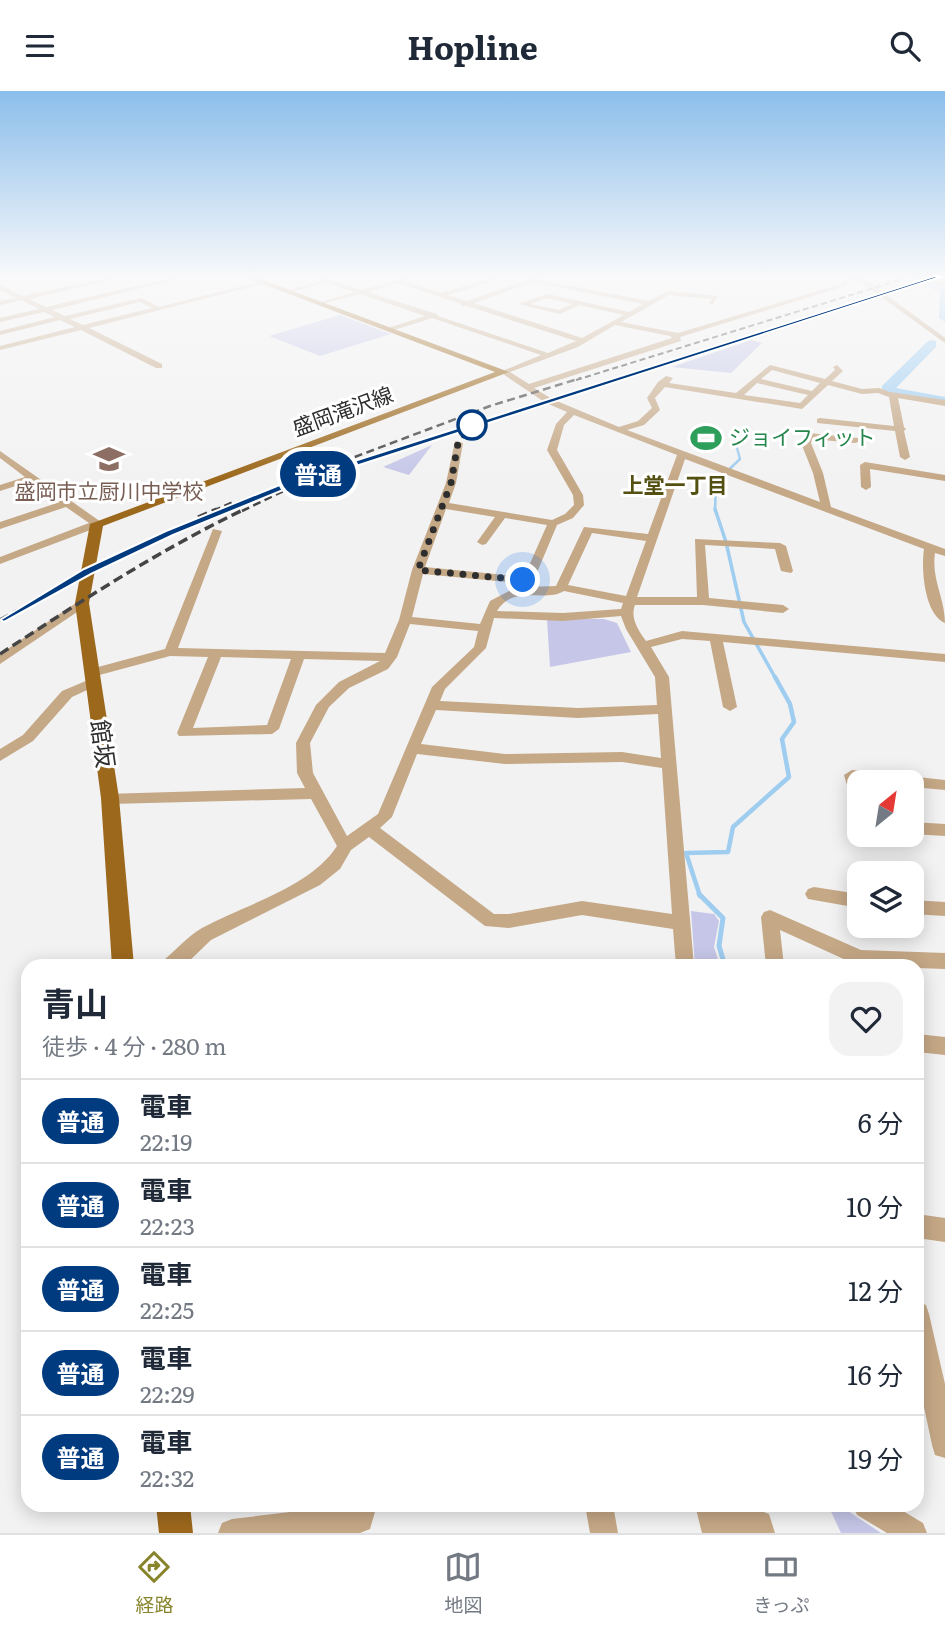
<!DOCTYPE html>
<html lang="ja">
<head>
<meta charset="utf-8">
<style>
  :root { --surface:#fff; --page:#f2f2f3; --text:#1f2937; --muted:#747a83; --line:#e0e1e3; --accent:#88842c }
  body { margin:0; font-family:Literata,"Noto Sans JP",serif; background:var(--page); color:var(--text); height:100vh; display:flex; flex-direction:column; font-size:26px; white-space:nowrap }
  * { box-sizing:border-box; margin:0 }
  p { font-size:23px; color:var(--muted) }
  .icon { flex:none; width:38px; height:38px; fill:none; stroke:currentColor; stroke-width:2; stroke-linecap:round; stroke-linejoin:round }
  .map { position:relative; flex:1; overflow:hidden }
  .panel { position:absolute; left:21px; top:868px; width:903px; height:553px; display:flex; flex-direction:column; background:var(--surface); border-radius:21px; box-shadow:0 4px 18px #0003 }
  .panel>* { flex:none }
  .badge { padding:0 14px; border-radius:23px; font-size:24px; line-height:46px }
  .needle { width:46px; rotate:30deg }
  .buttons { position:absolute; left:847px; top:679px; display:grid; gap:14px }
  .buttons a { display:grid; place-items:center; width:77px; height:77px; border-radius:14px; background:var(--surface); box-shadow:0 4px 18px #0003; font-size:35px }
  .you { position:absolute; width:35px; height:35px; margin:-18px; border:5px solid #fff; border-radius:50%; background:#1a73e8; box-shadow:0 0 0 10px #1a73e833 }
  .map>.badge { position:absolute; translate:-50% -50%; box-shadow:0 0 0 4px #fff }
  .round { display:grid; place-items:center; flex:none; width:74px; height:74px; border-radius:21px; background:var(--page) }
  .summary { display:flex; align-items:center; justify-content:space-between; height:119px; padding:0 21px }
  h1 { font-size:33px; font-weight:700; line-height:52px }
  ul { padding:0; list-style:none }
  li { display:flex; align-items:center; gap:21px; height:84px; padding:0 21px; border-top:2px solid var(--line) }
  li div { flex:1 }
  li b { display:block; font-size:26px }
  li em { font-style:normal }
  li .badge { min-width:77px; font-weight:700; text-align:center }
  header { display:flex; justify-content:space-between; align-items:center; height:91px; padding:0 21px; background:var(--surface); font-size:32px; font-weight:700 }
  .tabs { display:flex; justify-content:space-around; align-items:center; height:98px; border-top:2px solid var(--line); background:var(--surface); font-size:19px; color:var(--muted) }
  .tabs a { display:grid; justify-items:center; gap:4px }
  .tabs .on { color:var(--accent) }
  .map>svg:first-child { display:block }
</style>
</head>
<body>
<header><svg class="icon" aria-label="menu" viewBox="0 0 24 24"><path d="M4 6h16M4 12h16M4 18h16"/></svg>Hopline<svg class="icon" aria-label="search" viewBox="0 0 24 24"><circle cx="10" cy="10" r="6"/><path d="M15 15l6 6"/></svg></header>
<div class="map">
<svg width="945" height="1442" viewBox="0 0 945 1442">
  <rect width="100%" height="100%" fill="#f2f2f3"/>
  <g fill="#c6c7e8">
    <path d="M340 224 391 243 320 265 269 245Z"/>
    <path d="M751 249 762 252 731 282 672 276Z"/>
    <path d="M432 354 409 384 383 376Z"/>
    <path d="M547 528H604L617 532 631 561 550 576Z"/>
    <path d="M691 820 714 823 719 830 714 856 720 875H695Z"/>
    <path d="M828 1414H839L881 1442H841Z"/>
  </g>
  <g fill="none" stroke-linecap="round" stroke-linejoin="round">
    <path stroke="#9fcdf0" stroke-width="2.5" d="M715 420 716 391 740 368 737 357"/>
    <path stroke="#9fcdf0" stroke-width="3.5" d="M715 418 726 451 744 531 776 588"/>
    <path stroke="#9fcdf0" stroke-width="4.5" d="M700 805 686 762 728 761 733 736 789 686 782 648 794 631 790 613 775 586"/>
    <path stroke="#9fcdf0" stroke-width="5" d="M699 803 723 827 719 855 725 875"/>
    <g fill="#9fcdf0" fill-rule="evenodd">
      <path d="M904 186H919L945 195V231L939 227 940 201Z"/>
      <path d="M932 249 936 250V256L896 297 945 306V314L895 306 882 301V295L928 250Z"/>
    </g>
    <g fill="#c5a886" fill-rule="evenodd">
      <path d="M112 186H124L29 208 46 216 175 186H186L52 219 65 225 141 207 159 216 263 190 266 192 89 237 162 273V277H156L81 239 0 259V255L75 236 60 229 0 244V240L55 226 44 221 0 231V227L39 218 22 209 0 214V210L16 207 0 199V194L23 205ZM140 211 152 217 83 234 70 228Z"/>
      <path d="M313 186H322L361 199 410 186 405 190 441 202 496 186H506L448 204 467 210 530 188 544 186 540 189 649 210 668 200 718 205 712 214 709 212 712 208 669 204 621 231 678 242 841 193 845 187 862 186 945 247V252L859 190H849L845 195 680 246 681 250 534 297 552 308 619 336 638 330 652 317 647 307 658 291 666 285 673 287 669 292 736 302 770 274 825 288 835 279 833 276 837 274 843 280 832 290 862 298 879 297 890 301 945 309V315L898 307 904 336 906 338 904 340 910 366 905 369 900 366 895 340 817 332V328L820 327 894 335 889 306 878 302 862 303 828 294 802 318 665 296 655 307 660 319 644 334 627 339 820 411 813 382 801 352 806 343 809 342 858 347V351L855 352 812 348 811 352 823 382 831 416 945 458V465L935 462C931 488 945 507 945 532 924 523 921 477 924 458L685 368 637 506H697L695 448 780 452 786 455 793 480 791 482 781 480 775 458 705 454 709 507 783 514 789 518 783 522 703 514H635C630 527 638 539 646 550L682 540 945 563V571L723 551 737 616 730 620 723 616 710 550 682 548 651 556 669 586 694 875H676L673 838 582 824 509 837 485 835 369 746 351 759 340 778 320 794 211 849 184 875H162L164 869C176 859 188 845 202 837 244 814 311 796 337 755L311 708 110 713 105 711 102 707 105 703 305 697 297 682 296 652 316 614 339 591 380 570 304 568 279 638 272 643 179 645 177 642 208 566 170 565 92 586 87 585V579L165 558 213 438 222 440 178 557 385 562 399 529 412 479 446 392 455 350 463 352 456 392 449 412 552 429 565 423 574 414 573 404 547 359 556 333 567 321 546 312 500 281 541 264 432 227 388 241V237L425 225 360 203 318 214V212L354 201 327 192 287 202 284 200 321 190ZM533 191 643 213 629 221 547 203 519 213 560 223 579 214 624 224 582 247 474 212ZM398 192 461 213V215H467L576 250 548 262 438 225 437 223 367 201ZM547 207 572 213 559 219 530 213ZM615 234 670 245 672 247 529 293 510 281 578 256ZM772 279 820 292 812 300 761 288ZM757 292 808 304 800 312 744 304ZM574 324 677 364 648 443 584 436 556 495 528 496 533 491 557 434 573 427 584 414 583 404 557 359 564 334ZM446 418 495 426 477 451 482 454 486 453 505 427 547 434 524 486 425 476ZM592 442 646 450 626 505 568 494ZM423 483 517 492 515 497 490 510 480 533 412 526ZM564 500 623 512 621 518 563 522 497 520C513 493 545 512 564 500ZM621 525 626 538 655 586 657 614 578 617 440 610 445 598 486 557 494 527 563 530ZM410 533 478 540 474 556 432 596 378 723 347 745 313 682 310 652 329 616 349 597 388 578 397 566ZM221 566 291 568 267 634 193 637ZM436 619 578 627 658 623 661 667 622 661 505 663 421 653ZM417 663 505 673 622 671 662 677 672 823 582 810 509 823H494L380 737 392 726Z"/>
      <path d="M936 190 945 192V196L934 193Z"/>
      <path d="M0 360 101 431V435L0 473V466L89 432 66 416 0 438V431L60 411 31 390 0 400V394L25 386 0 367Z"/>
      <path d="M865 371 945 384V390L870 378 871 396 866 399 861 396 860 374Z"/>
      <path d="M82 508 88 512 86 515 0 573V563Z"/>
      <path d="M93 587 98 588 100 591 98 594 72 606 33 650 0 670V658L23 644 62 600Z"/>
      <path d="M852 679 945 689V699L912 696V691L861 690 859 691V714L851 708 844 684Z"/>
      <path d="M912 731 945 733V745L912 743Z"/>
      <path d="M814 796 859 803V817L808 808 805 803 808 798Z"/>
      <path d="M912 809 945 811V825L912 823Z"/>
      <path d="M770 819 861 859 945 862V878L859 875 780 839 784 875H766L761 826 764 821Z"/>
      <path d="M917 943 945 946V964L917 961Z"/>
      <path d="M917 1123 945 1127V1151L917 1147Z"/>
      <path d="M917 1211 926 1214 929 1223 945 1293V1367L935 1364 932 1354 917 1283Z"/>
      <path d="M349 1414H377L370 1438 360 1442H218L222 1432 232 1428Z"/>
      <path d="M585 1414H613L618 1442H590Z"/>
      <path d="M695 1414H723L724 1420 759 1419 769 1423 775 1442H702Z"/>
      <path d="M853 1414H893L923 1432 927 1442H887L857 1424Z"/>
    </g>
    <g fill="#9c681c" fill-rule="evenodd">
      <path d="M244 186H255L509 281 103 435 89 512 119 707 134 875H112L101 707 75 512 90 433 495 281Z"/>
      <path d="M156 1414H190L193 1442H159Z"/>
    </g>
    <g stroke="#454546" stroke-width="2" stroke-dasharray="6 3.5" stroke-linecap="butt">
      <path d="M897 198 937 186"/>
      <path d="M576 289 909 186"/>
      <path d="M616 289 781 236"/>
    </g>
    <g stroke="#454546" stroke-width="2.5" stroke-dasharray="8 4.5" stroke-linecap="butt">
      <path d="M404 356 621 287"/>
      <path d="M213 420 235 410"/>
      <path d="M242 420 352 367 490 315 581 287"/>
    </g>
    <g stroke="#454546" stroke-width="3.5" stroke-dasharray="10 5" stroke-linecap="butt">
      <path d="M198 426 217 418"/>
      <path d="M0 529 88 481 207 426"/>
      <path d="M0 563C80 511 159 459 245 418"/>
    </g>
  </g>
  <linearGradient id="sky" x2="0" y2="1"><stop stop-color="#8bbeeb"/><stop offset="0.48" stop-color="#f9f9fa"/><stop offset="1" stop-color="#f9f9fa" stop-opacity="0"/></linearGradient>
  <rect width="945" height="388" fill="url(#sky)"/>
  <path fill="#003b80" stroke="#fff" stroke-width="2" d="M935 185 940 186 288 397 173 444 91 483 4 531 0 529 84 478 166 440 282 393Z"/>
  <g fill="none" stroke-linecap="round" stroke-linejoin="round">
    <path stroke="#2e2e2f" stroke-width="7" stroke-dasharray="0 12.6" d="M472 334 458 352 451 392 418 479 523 489"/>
  </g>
  <defs>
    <g id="stadium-bare" transform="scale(2.415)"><path d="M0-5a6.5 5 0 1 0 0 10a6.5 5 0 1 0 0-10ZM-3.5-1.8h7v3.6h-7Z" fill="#2e9e5b" stroke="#fff" stroke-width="2.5" paint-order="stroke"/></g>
    <g id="school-bare" transform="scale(2.415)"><path d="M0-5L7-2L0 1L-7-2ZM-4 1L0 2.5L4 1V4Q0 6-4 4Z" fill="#8d6e63" stroke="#fff" stroke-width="2.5" paint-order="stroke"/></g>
  </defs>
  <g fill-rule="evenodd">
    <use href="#stadium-bare" x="706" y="347"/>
    <use href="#school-bare" x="109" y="368"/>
  </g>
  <circle fill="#fff" stroke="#003b80" stroke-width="3.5" cx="472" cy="334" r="14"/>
  <g text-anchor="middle" stroke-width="6" stroke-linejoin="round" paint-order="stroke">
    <g font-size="21" fill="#2e2e2f" stroke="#fff">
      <text transform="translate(343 321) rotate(-20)" y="7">盛岡滝沢線</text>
    </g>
    <g font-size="21" fill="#27864d" stroke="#fff" text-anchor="start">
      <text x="729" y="354">ジョイフィット</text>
    </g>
    <g font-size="21" font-weight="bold" fill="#535012" stroke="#fff">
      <text x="675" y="402">上堂一丁目</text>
    </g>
    <g font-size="21" fill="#785e54" stroke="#fff">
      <text x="109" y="408">盛岡市立厨川中学校</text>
    </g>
    <g font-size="24" fill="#2e2e2f" stroke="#fff">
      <text transform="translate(102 653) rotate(82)" y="8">館坂</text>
    </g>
  </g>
</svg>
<div class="buttons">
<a><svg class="needle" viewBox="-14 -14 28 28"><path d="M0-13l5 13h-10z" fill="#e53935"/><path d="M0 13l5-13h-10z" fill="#747a83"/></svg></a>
<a><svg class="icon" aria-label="layers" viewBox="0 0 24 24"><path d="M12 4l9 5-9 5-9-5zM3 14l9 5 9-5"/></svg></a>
</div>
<div class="you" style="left:523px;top:489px"></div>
<b class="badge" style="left:318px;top:383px;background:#003b80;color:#fff">普通</b>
<section class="panel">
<div class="summary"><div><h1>青山</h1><p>徒歩 · 4 分 · 280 m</p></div><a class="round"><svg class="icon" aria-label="heart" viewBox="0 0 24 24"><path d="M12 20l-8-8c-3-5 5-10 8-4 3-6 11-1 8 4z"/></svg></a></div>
<ul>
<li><span class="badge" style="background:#003b80;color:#fff">普通</span><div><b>電車</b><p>22:19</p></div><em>6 分</em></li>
<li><span class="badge" style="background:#003b80;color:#fff">普通</span><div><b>電車</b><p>22:23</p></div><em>10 分</em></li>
<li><span class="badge" style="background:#003b80;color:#fff">普通</span><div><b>電車</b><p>22:25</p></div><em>12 分</em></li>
<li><span class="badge" style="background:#003b80;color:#fff">普通</span><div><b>電車</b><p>22:29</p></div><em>16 分</em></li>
<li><span class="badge" style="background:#003b80;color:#fff">普通</span><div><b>電車</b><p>22:32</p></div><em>19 分</em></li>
</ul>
</section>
</div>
<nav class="tabs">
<a class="on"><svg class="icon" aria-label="directions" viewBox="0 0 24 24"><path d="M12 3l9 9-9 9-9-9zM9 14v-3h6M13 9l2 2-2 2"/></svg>経路</a>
<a><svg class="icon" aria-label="map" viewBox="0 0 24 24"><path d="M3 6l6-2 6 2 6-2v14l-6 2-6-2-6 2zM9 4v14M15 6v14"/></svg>地図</a>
<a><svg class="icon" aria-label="tickets" viewBox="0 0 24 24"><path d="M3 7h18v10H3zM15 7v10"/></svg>きっぷ</a>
</nav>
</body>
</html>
